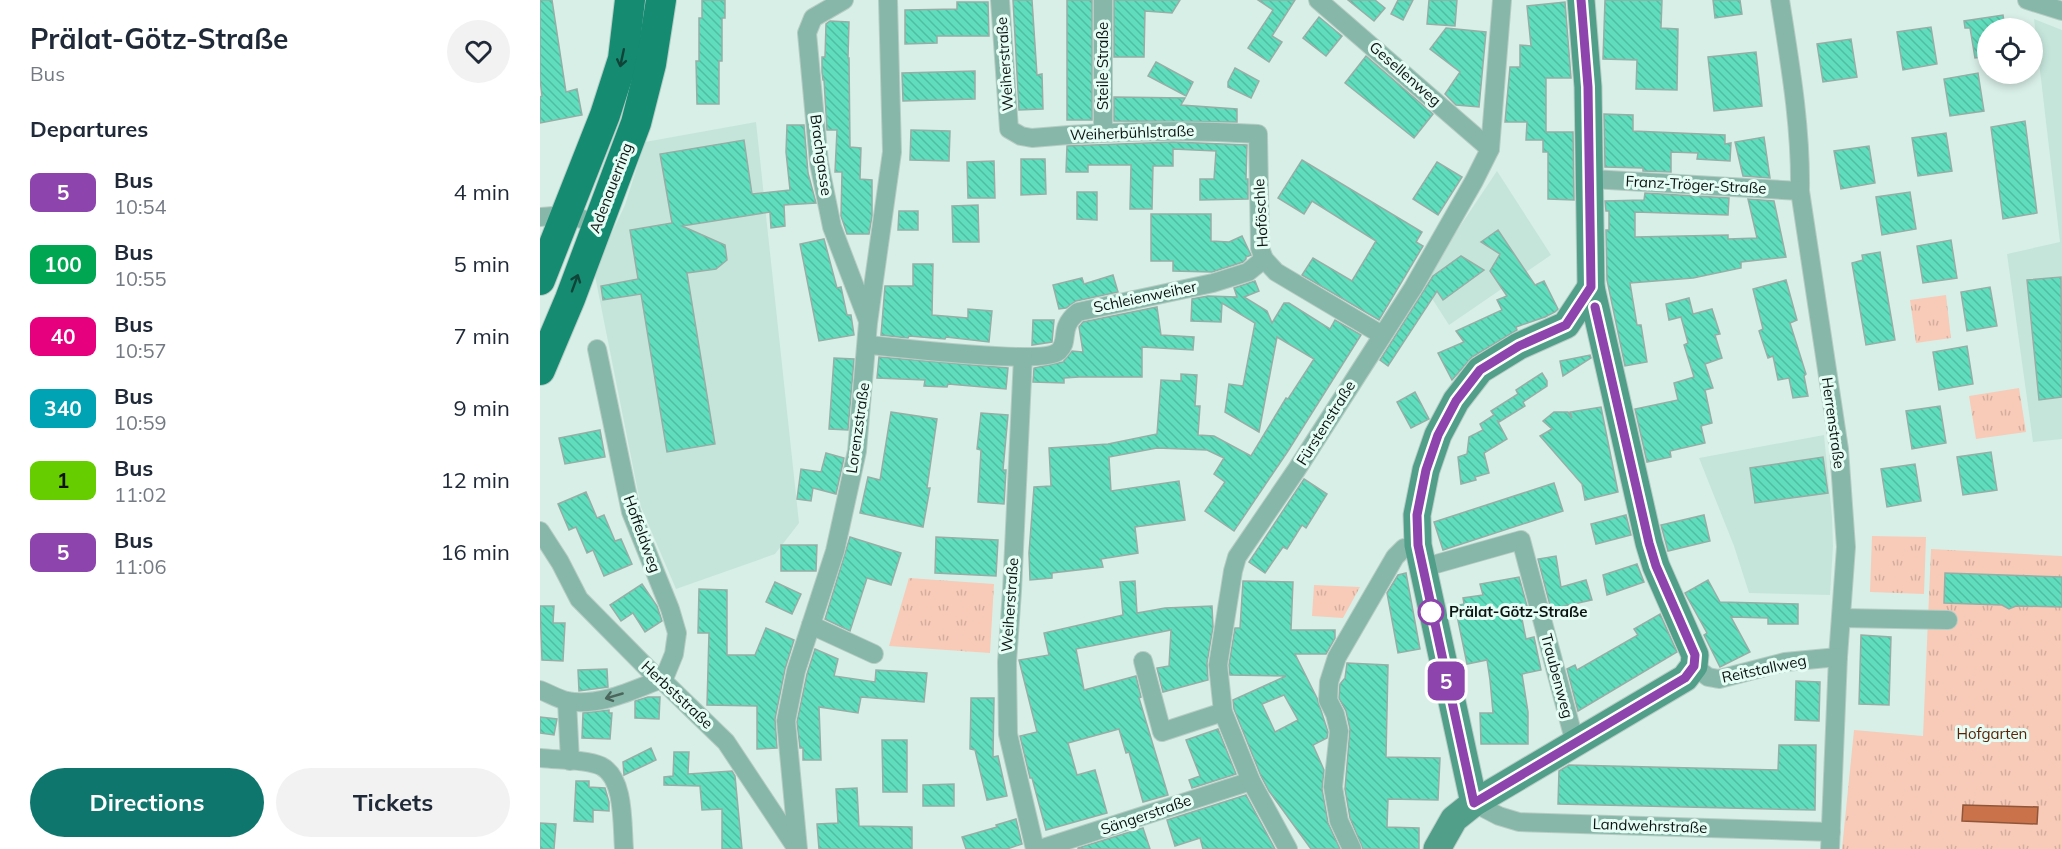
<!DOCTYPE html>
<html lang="en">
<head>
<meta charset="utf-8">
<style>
  :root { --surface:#fff; --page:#f2f2f3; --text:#1f2937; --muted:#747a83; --accent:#0f766e }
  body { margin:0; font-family:Mulish,sans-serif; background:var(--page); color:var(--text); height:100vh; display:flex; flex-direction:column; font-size:22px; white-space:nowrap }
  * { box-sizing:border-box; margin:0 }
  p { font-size:20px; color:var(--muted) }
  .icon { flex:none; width:33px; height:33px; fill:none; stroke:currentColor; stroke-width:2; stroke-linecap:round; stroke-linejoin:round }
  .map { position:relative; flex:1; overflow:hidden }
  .side { display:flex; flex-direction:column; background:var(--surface); width:540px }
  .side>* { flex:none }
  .badge { padding:0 12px; border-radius:9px; font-size:21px; line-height:39px }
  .fabs { position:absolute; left:1437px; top:18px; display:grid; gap:12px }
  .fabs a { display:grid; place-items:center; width:66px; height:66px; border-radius:50%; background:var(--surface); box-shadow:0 3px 9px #0003; font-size:30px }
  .map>.badge { position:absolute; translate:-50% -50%; box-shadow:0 0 0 3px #fff }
  h2 { padding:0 30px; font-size:22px; line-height:54px }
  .round { display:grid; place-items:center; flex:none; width:63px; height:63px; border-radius:32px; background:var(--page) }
  .summary { display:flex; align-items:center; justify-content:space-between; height:102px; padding:0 30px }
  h1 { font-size:28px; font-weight:700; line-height:45px }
  .button { display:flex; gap:12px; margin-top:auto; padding:12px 30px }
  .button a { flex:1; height:69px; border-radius:36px; background:var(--accent); color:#fff; font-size:24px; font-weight:700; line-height:69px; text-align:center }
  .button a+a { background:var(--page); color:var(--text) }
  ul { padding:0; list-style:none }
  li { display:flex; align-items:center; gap:18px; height:72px; padding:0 30px }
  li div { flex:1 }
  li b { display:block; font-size:22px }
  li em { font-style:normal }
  li .badge { min-width:66px; font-weight:700; text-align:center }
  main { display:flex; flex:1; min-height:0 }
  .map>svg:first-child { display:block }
</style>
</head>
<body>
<main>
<section class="side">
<div class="summary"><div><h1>Prälat-Götz-Straße</h1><p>Bus</p></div><a class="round"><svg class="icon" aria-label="heart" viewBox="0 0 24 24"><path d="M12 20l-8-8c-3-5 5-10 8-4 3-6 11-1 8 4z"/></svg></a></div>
<h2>Departures</h2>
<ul>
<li><span class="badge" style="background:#8e44ad;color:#fff">5</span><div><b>Bus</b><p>10:54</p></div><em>4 min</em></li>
<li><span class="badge" style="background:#00a651;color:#fff">100</span><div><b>Bus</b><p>10:55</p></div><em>5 min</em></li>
<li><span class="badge" style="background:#e6007e;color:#fff">40</span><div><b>Bus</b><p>10:57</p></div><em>7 min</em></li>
<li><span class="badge" style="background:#00a3b4;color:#fff">340</span><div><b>Bus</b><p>10:59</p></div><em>9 min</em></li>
<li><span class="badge" style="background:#66cd00;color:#111">1</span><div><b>Bus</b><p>11:02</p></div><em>12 min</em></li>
<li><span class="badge" style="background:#8e44ad;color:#fff">5</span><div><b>Bus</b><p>11:06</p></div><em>16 min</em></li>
</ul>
<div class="button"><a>Directions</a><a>Tickets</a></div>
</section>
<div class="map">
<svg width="1522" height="849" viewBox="0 0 1522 849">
  <defs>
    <pattern id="park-tufts" width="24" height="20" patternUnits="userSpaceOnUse" patternTransform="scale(1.5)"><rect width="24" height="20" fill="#f7cbb8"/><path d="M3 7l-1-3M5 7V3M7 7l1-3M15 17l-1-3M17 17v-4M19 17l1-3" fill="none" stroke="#d3ad9d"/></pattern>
    <pattern id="building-back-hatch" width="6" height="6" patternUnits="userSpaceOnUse" patternTransform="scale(1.5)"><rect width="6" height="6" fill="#5fddbd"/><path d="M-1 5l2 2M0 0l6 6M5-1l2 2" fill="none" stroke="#51bda1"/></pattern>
  </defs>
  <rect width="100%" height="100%" fill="#d8efe7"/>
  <g fill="#c5e5db">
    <path d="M1494 19 1522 30V439L1493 442 1467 254 1520 242Z"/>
    <path d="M216 122 259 523 235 554 136 589 101 507 54 271 85 205 105 142Z"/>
    <path d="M957 171 1011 255 909 325 882 283Z"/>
    <path d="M1284 435 1292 517 1293 546 1290 595 1209 593 1194 546 1159 458Z"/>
  </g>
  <g fill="url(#park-tufts)" fill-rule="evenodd">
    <path d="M1406 295 1411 338 1376 343 1370 300Z"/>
    <path d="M1479 388 1486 432 1436 439 1429 396Z"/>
    <path d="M1332 536 1386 537 1384 594 1330 592Z"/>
    <path d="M1391 549 1522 556V849H1302L1314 730 1383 736ZM1423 805 1498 807 1497 824 1423 821Z"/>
    <path d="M369 578 454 584 450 653 349 646Z"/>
    <path d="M774 585 820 587 803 618 772 616Z"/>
  </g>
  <path fill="#ca734b" stroke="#91563a" stroke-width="1.5" d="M1423 805 1498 807 1497 824 1422 821Z"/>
  <g fill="url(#building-back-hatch)" stroke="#97aea6" stroke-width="1.5" fill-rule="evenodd">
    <path d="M0 0H12L26 92 37 89 42 115 0 123V97L2 96 0 79Z"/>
    <path d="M162 0H185V18H182V61H179V104H157L156 61H159V18H162Z"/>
    <path d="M473 0H492L497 75 502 74 503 109 479 110Z"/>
    <rect x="527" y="0" width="25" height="120"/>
    <path d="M574 0H640L632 13 605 11 604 57H574Z"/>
    <path d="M718 0H755L732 36 742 42 729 62 708 48 733 10Z"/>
    <path d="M808 0H835L845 8 834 21Z"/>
    <path d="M858 0H873L863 20 851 14Z"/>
    <path d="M889 0H917L915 26 887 24Z"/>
    <path d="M1065 0H1122L1121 28 1138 29 1137 90 1096 89 1097 60 1063 59Z"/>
    <path d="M1173 0H1200L1202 14 1175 18Z"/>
    <path d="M417 2H448L449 36H397V43L365 44V10L417 9Z"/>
    <path d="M1025 2 1031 78H1006V132H1033L1034 200 1008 199V152H1003V140H986L987 122H965L970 67H980V45L991 46 987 6Z"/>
    <path d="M1463 15 1465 28H1448V56L1435 58 1430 28H1425L1424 21Z"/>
    <path d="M779 17 802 36 786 56 763 38Z"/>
    <path d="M290 21 309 22 308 58H309L310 147 321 148 320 179 332 180V216L329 234H307L301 216 302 172H295L297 130H287L284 80H283L282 72V57H285L286 24Z"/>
    <path d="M1391 27 1397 64 1363 70 1357 32Z"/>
    <path d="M906 28 946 32 939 107 916 105 905 94 920 72 890 49Z"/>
    <path d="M1311 39 1317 77 1283 82 1277 44Z"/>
    <path d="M1216 52 1222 106 1174 111 1168 57Z"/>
    <path d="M826 56 893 114 874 138 805 83Z"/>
    <path d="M616 62 653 82 646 96 608 76Z"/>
    <path d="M695 68 719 81 711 98 688 87V82Z"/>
    <path d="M435 71V99L363 101 362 73Z"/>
    <path d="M1438 73 1444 111 1410 116 1404 79Z"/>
    <path d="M574 97 645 98 641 105 697 109V122L574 121Z"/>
    <path d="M1064 114 1093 115V131L1185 135V144L1191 143 1190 161 1157 159 1158 153 1131 152V172L1103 171V168L1065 167Z"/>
    <path d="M1485 121 1497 213 1463 219 1451 127Z"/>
    <path d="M247 125H264L268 173 276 203 244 205 245 226 231 228 230 212 142 226 185 245 187 260 176 269 147 273 175 444 127 452 101 294 63 300 61 286 98 279 90 230 132 223 120 154 204 140 212 194 250 190 246 152Z"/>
    <path d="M371 130 410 131 409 161 370 160Z"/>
    <path d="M1406 133 1412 171 1378 176 1372 138Z"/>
    <path d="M1224 137 1230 178 1203 176 1195 142Z"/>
    <path d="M633 142 707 145 706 179H708V199L660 200V179H674L676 151 633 149V166H613L612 209H590L591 165H548V172H526L527 146Z"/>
    <path d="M1329 146 1335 183 1301 189 1294 151Z"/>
    <path d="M481 159H505L506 194 481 195Z"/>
    <path d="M762 160 882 232 876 242 883 246 839 320 762 275 773 258 812 281 836 241 772 201 764 214 738 198Z"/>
    <path d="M454 161 455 198H428L427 162Z"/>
    <path d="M897 162 922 177 898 215 873 199Z"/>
    <path d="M537 192H557V220L537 219Z"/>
    <path d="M1370 192 1376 229 1342 235 1336 197Z"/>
    <path d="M1105 193 1189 198 1188 215 1095 212V237L1188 235V239L1217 238 1208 199 1234 201 1246 257 1201 262V268L1153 278 1090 283 1097 325H1101L1107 362 1085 366 1067 280 1066 230H1069V211H1066L1065 201 1104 200Z"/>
    <path d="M438 205 439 242H413L412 206Z"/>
    <path d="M359 211H378V230H358Z"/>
    <path d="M611 214H671V241L689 242 702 236 711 255 706 257V259L703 262 672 272 633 271V261H611Z"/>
    <path d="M958 230 995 285 1004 281 1018 309 1015 312 1005 317 976 327 977 330 932 357 912 380 898 353 924 342 916 331 962 310 957 300 967 296 950 271 960 254 941 242Z"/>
    <path d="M284 239 297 288 301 287 307 315H311L314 335 279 341 260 244Z"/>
    <path d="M1411 240 1417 278 1383 283 1377 246Z"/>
    <path d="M1340 252 1355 340 1326 345 1312 263 1323 260 1322 255Z"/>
    <path d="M921 256 944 270 903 300 897 291 848 366 840 360 893 276Z"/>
    <path d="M373 264H393L392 315 428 318V309L452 311 449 342 406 337 405 339 369 336 368 338 341 335 345 286H373Z"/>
    <path d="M573 275 578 292 536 301 526 308 519 309 513 285 542 278 544 284Z"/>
    <path d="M1521 277 1522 397 1499 400 1487 280Z"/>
    <path d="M1246 280 1257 320 1250 323 1266 374 1264 376 1268 396 1253 398 1249 378 1238 380 1233 356 1228 358 1219 331 1223 329 1213 289Z"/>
    <path d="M715 281 719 291 704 297 727 311 732 323 744 303H749L790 329 795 320 821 335 748 451 694 531 665 511 685 482 674 474 684 458 667 450 617 448 569 457 571 491 639 481 645 520 595 527 598 553 561 559 563 567 512 573V578L490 580 489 553 494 487 511 486 509 448 568 444 617 434 621 380 641 381V374L657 375 655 406H660L658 435 674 436 711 456 746 398 748 399 774 359 737 337 719 432 685 412 689 384 703 386 715 323 682 303 681 322 651 321 652 299 668 296 697 297 694 288Z"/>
    <path d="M1450 287 1457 326 1427 331 1421 292Z"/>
    <path d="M1149 298 1153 314 1172 309 1180 334 1175 335 1182 358 1165 364 1173 388 1165 390 1172 423 1161 426 1165 443 1130 451 1131 457 1107 462 1095 409 1138 400 1134 383 1154 377 1144 345 1148 343 1141 317 1129 320 1126 304Z"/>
    <path d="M617 307 621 335 654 337 653 350 602 347V377H539L524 378V383L493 382 494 368 523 362 532 351 543 352 539 327 543 322Z"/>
    <path d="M493 320H514L512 342 492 345Z"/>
    <path d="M1427 346 1433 384 1399 390 1393 352Z"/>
    <path d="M1050 355 1051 358 1023 376 1020 361Z"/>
    <path d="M339 357 468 368 466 389 408 384 407 387 384 386 385 380 337 378Z"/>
    <path d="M294 358 314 359 308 430 289 429Z"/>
    <path d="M1002 373 1007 381V386L983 402 985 406 959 422 957 420 967 439 944 453 949 473 935 477 936 480 921 484 918 457 927 454 929 437 943 430 940 424 954 415 951 411 978 394 976 390Z"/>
    <path d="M875 392 889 419 871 428 857 402Z"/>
    <path d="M1400 406 1406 443 1372 449 1366 411Z"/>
    <path d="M1061 407 1078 492 1045 500 1042 484 1000 436 1012 429 1003 421 1014 412H1028L1032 418 1030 412Z"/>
    <path d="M351 412 397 419 387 488H390L383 527 320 513 328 477 340 480Z"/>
    <path d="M441 413 468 415 463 470H466L464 504 438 502 441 450 437 449Z"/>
    <path d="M60 430 65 457 25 464 19 438Z"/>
    <path d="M1451 452 1457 490 1423 495 1417 457Z"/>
    <path d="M286 453 304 458 296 494 273 488 271 501 257 499 261 469 281 472Z"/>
    <path d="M1283 457 1288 493 1215 503 1210 468Z"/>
    <path d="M1375 464 1381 501 1347 507 1341 469Z"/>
    <path d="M764 479 787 494 766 528 762 525 747 549 743 547 725 573 709 562Z"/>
    <path d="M1014 483 1023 511 903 550 894 522Z"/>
    <path d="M46 492 57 518 64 515 75 541 81 539 92 564 64 576 53 550 47 553 36 527 29 530 18 504Z"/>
    <path d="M1086 515 1091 535 1056 544 1051 524Z"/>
    <path d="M1164 515 1170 541 1128 551 1121 525Z"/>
    <path d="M310 537 361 553 351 585 327 578 310 631 285 619Z"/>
    <path d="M396 537 458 540 456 576 395 573Z"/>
    <path d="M241 545H277L276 571H241Z"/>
    <path d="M1016 556 1021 587 1046 580 1052 600 1011 609 998 559Z"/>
    <path d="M1097 564 1104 582 1067 595 1063 575Z"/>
    <path d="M866 573 880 649 858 653 847 593 858 575Z"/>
    <path d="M1405 573 1522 577V607L1476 606 1469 609 1462 605 1404 603Z"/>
    <path d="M979 577 989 613 981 614 986 639 994 637 1001 670 982 674 988 712V744H941L940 713H953L950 680 947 660 927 664 915 606 924 604 923 598 943 595 940 584Z"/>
    <path d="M1168 580 1180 602 1258 604V624H1228V618L1191 617 1210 652 1180 667 1164 635 1167 633 1145 593Z"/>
    <path d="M595 581 597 613 625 608 672 606 673 627 667 663 668 680 623 692 617 668 629 666 631 630 536 649 544 690 596 676 601 697 599 698 628 795 603 802 589 752 586 753 579 729 528 743 537 775 555 770 567 813 506 830 492 778H490L480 736 497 732 479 660 509 655 504 633 583 615 580 582Z"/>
    <path d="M703 581 753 582 751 630H795V638L786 654H755L777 698 788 732 787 738 773 745 784 770 782 789 788 823 800 849H771L729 791 721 776 694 709 693 700 746 676 690 675 689 665 695 628H700ZM744 695 758 720 735 732 722 704Z"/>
    <path d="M235 582 261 594 252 614 226 602Z"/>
    <path d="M102 584 117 606 122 621 105 632 93 613 81 621 70 605Z"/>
    <path d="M159 589 187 590V655H215L226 628 254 640 245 669 235 719 237 748 217 749V706L167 705 169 633H158Z"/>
    <path d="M0 606H14L13 623H25L23 661 2 660Z"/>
    <path d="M1120 614 1137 652 1038 711 1027 669 1035 665 1037 670 1098 635 1094 629Z"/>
    <path d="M1321 635 1351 637 1349 705 1319 704Z"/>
    <path d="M275 649 298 659 294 676 335 682 336 670 387 673 384 702 321 697 318 713 279 707 281 760H263V748H260L257 722 267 674Z"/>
    <path d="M807 663 848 665 846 757 900 758 898 800 848 799 847 827 879 828V849H823L810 818 805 789 810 729 806 711 799 698 800 684 805 678Z"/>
    <path d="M67 669 68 687 39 691 38 670Z"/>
    <path d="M1256 681 1280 682 1279 721 1255 720Z"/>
    <path d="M108 697H120L119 719 95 718V701Z"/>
    <path d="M431 698H454L453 757 458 756 467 796 447 800 435 750 430 749Z"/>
    <path d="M69 710V713H72L70 739 42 738 43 713Z"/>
    <path d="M0 717 17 719 14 735 0 733Z"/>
    <path d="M678 729 696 774 652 788 649 780 660 776 646 740Z"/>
    <path d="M342 740H367V792H343Z"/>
    <path d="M1239 745H1276L1275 810 1018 804 1019 771 1029 765 1238 770Z"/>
    <path d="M111 748 116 760 84 775 83 762Z"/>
    <path d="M134 752H149L148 774 192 771 195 776 202 849H182V809L162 810 160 786 124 785V777L133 776Z"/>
    <path d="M36 781H49V787L65 788 69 802V811L53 810V822L34 821Z"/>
    <path d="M414 784V806H383V785Z"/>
    <path d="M317 788 319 826 372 827V849H279L277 824 298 823 296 789Z"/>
    <path d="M706 795 735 849H663L660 838 635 846 627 820Z"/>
    <path d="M476 819 482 844 467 849H426L422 837 457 827 456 825Z"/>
    <path d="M0 823 16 824 14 849H0Z"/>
    <path d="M603 828 610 849H538V848Z"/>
  </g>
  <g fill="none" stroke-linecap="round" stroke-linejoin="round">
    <g stroke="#b7ccc5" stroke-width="20">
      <g id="street">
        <path d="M304 0 273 18 267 33 279 163 292 227 328 321"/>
        <path d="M460 0 469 129 481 136 492 138C567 131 642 129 718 134L720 248 724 259 736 272 842 335"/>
        <path d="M778 0 950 149"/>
        <path d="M1240 0C1250 64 1261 126 1260 191L1299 449 1306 547 1298 657 1290 849"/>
        <path d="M1487 0 1522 11"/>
        <path d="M563 132V0"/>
        <path d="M1051 179 1260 191"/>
        <path d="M0 217 26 215 58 223"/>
        <path d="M328 345C357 347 503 366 519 351 530 340 518 328 538 312L673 283 708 272 724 259"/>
        <path d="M57 349 91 512 130 609 137 633 134 654 123 681"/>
        <path d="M483 357 472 591 467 662 468 734 495 849"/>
        <path d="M0 531 20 562 39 599 119 680 123 681 186 742 257 849"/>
        <path d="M882 568 981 540 1035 743"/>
        <path d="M1302 618 1408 620"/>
        <path d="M271 625 334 654"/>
        <path d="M603 661 622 732 683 712"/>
        <path d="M1154 666 1168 677 1179 679 1245 662 1298 657"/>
        <path d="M0 690C8 693 18 699 27 701 58 707 91 691 119 680"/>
        <path d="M27 701 30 761"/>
        <path d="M0 758C17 760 46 759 61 766 85 778 82 825 84 849"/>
        <path d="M934 803 959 816 979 822 1291 832"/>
        <path d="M258 849 246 721 256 671 295 551 317 451 328 323 352 152 348 0"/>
        <path d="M500 849 711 781"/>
        <path d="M748 849 711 781 683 712 678 665 693 571 697 557 757 469 873 288 934 181 950 149 962 0"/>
        <path d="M812 849 799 821 793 787 799 731 795 714 788 700 789 682 797 657 855 557 864 548 878 545"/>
      </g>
    </g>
    <g stroke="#b7ccc5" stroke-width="29">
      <g id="secondary">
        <path d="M934 803 878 545 877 515 886 470 898 435 916 401 940 370 979 346 1026 325 1051 287"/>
        <path d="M897 849 914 819 934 803 1145 678 1154 666 1155 655 1116 566 1109 543 1051 287 1048 87 1041 0"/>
      </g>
    </g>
    <g stroke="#b7ccc5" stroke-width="32">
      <g id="primary">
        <path d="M0 280 65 115 83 59 90 0"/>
        <path d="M0 370 30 299 96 123 111 64 121 0"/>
      </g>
    </g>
    <use href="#street" stroke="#87b7a8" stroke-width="18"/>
    <use href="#secondary" stroke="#519e89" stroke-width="27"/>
    <use href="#primary" stroke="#158b72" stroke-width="30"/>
  </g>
  <defs><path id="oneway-shaft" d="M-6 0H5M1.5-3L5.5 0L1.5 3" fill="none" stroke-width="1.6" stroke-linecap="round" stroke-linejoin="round" transform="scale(1.5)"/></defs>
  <g stroke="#104438">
    <use href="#oneway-shaft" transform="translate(82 58) rotate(102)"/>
    <use href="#oneway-shaft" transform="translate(35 283) rotate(-70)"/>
  </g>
  <use stroke="#4a665d" href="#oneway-shaft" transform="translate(74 696) rotate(164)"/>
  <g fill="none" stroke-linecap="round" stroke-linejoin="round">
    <g stroke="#fff" stroke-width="14">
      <path id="line" d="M1041 0 1048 87 1051 287 1026 325 979 346 940 370 916 401 898 435 886 470 877 515 878 545 934 803 1145 678 1154 666 1155 655 1116 566 1109 543 1055 307"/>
    </g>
    <use href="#line" stroke="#8e44ad" stroke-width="9"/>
  </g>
  <circle fill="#fff" stroke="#8e44ad" stroke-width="3" cx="891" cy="612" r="12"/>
  <g text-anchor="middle" stroke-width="6" stroke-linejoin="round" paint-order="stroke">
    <g font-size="15" fill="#0c1412" stroke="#e5fdf5">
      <text transform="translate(465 64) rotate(-94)" y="5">Weiherstraße</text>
      <text transform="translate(563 66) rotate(-90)" y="5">Steile Straße</text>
      <text transform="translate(865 74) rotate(41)" y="5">Gesellenweg</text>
      <text transform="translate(592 133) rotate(-2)" y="5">Weiherbühlstraße</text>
      <text transform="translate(281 155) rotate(82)" y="5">Brachgasse</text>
      <text transform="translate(1156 185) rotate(3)" y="5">Franz-Tröger-Straße</text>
      <text transform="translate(71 188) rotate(-69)" y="5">Adenauerring</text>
      <text transform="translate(721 213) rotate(-93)" y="5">Hoföschle</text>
      <text transform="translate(605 297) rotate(-12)" y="5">Schleienweiher</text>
      <text transform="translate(786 423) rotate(-58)" y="5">Fürstenstraße</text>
      <text transform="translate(1293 423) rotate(82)" y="5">Herrenstraße</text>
      <text transform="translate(318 428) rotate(-82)" y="5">Lorenzstraße</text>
      <text transform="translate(102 534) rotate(70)" y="5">Hoffeldweg</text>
      <text transform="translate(470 605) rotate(-86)" y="5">Weiherstraße</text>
      <text transform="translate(1224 669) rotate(-12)" y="5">Reitstallweg</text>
      <text transform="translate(1017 676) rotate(75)" y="5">Traubenweg</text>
      <text transform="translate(137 695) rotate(43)" y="5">Herbststraße</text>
      <text transform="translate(606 815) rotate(-19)" y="5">Sängerstraße</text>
      <text transform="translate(1110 826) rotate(2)" y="5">Landwehrstraße</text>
    </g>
    <g font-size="15" font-weight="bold" fill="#0c1412" stroke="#e5fdf5" text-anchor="start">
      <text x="909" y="617">Prälat-Götz-Straße</text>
    </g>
    <g font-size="15" fill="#5b2305" stroke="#e5fdf5">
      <text x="1452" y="739">Hofgarten</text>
    </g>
  </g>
</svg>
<div class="fabs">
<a><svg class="icon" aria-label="locate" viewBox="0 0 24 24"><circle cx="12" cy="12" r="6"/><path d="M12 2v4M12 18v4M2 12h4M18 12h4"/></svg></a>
</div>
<b class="badge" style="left:906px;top:681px;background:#8e44ad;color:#fff">5</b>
</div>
</main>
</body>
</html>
